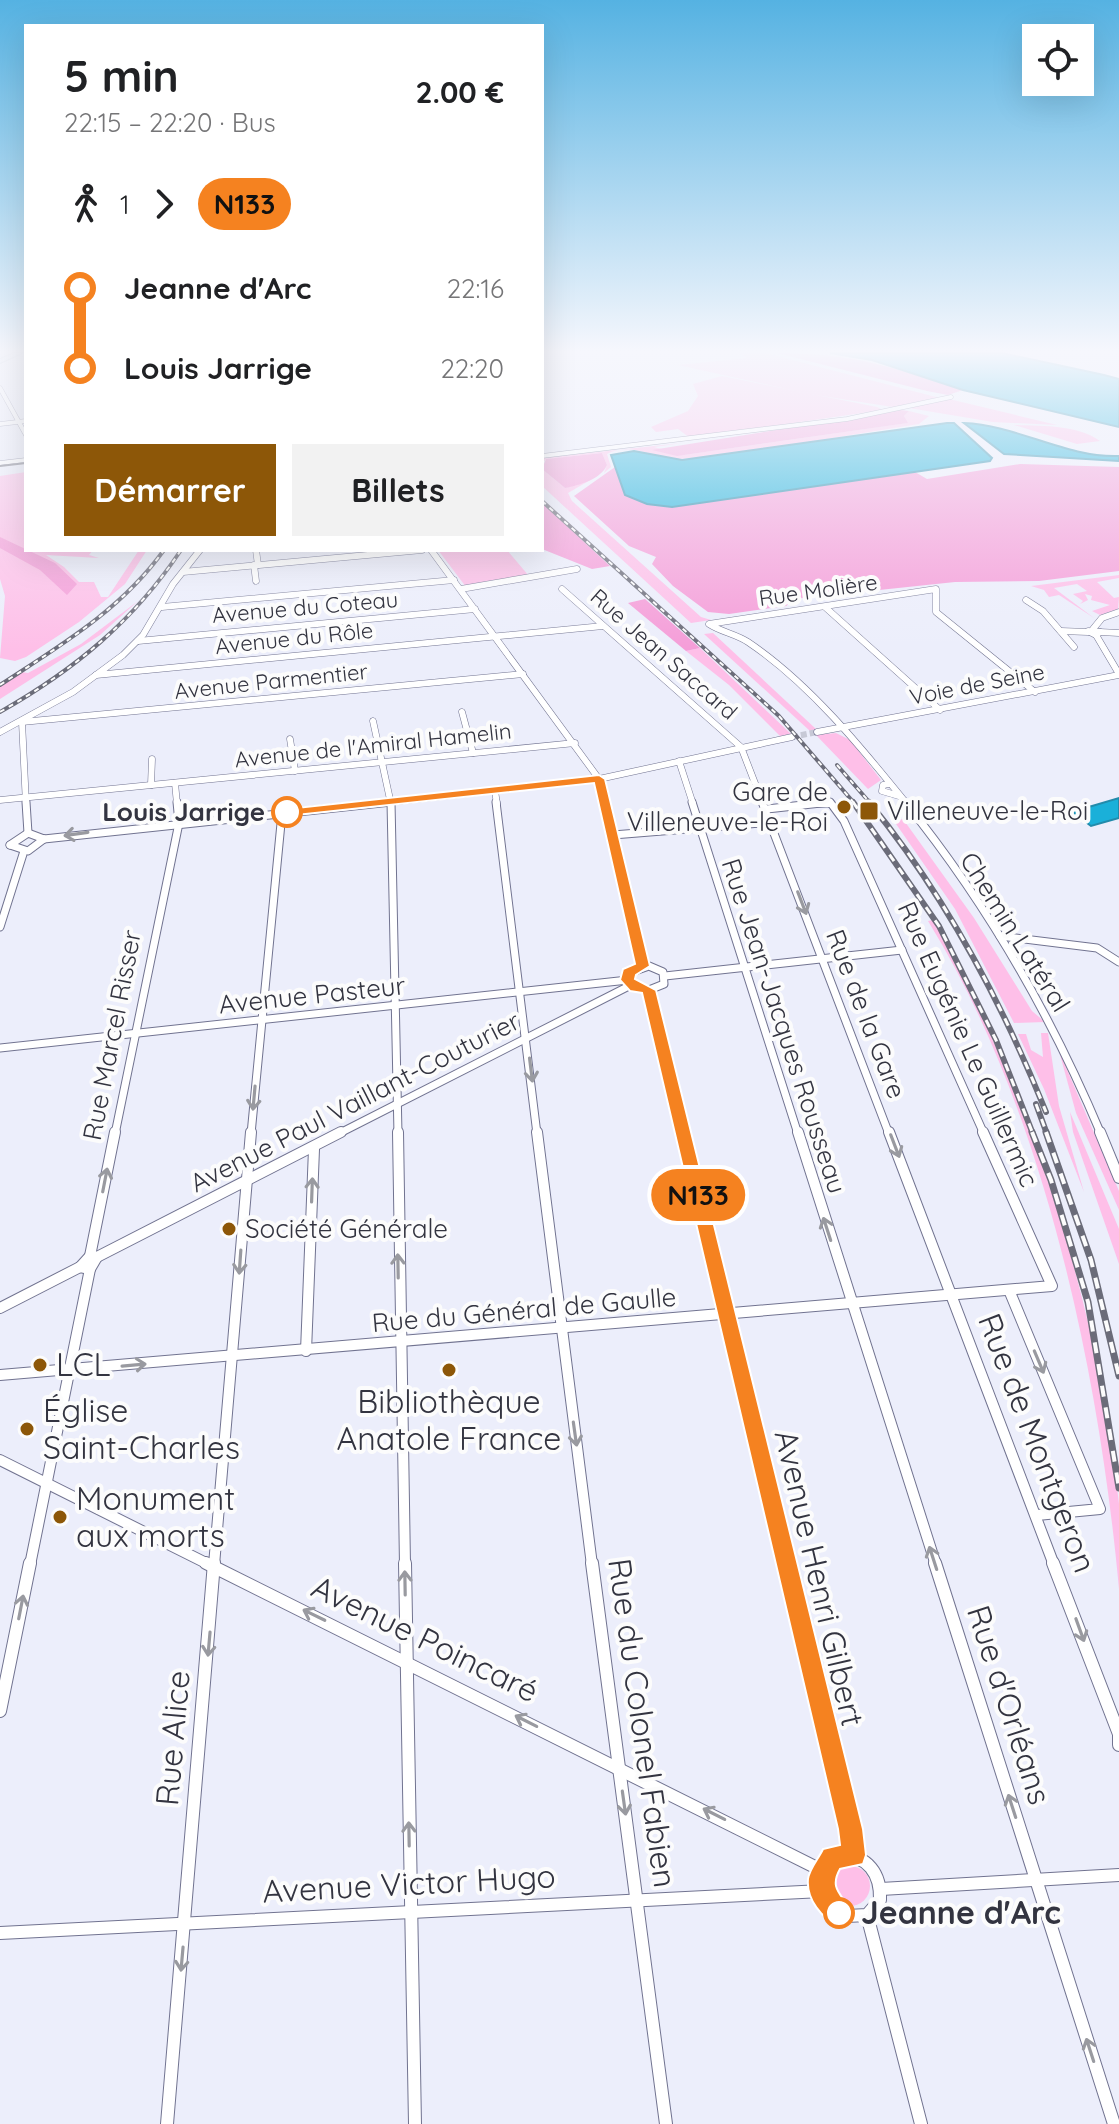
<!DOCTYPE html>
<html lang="fr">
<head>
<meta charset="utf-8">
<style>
  :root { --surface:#fff; --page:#f2f2f2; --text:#202124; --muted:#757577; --accent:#8d5708 }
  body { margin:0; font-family:Quicksand,sans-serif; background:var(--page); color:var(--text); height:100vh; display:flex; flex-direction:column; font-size:30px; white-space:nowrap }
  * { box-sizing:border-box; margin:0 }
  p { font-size:26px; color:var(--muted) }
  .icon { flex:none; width:44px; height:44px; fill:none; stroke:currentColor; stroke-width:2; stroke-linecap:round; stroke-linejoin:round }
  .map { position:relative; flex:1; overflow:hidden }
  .panel { position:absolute; left:24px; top:24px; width:520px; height:528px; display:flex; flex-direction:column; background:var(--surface); border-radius:0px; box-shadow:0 8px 32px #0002 }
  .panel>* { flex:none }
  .badge { padding:0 16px; border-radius:26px; font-size:28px; line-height:52px }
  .tools { position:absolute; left:1022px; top:24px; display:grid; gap:16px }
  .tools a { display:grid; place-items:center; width:72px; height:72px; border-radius:0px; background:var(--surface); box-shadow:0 8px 32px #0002; font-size:40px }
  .map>.badge { position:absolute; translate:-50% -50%; box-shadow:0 0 0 4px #fff }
  .legs { display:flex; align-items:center; gap:12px; height:88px; padding:0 40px; font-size:26px }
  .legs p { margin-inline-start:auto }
  .overview { display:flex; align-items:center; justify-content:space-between; height:136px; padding:0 40px }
  h1 { font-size:44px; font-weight:700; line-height:60px }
  .cta { display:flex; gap:16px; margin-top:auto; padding:16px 40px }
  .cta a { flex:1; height:92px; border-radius:0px; background:var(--accent); color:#fff; font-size:32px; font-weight:700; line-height:92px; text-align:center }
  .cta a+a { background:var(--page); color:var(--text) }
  ul { padding:0 40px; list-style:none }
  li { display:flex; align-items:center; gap:28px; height:80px; font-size:30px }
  li i { display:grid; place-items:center; width:12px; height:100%; margin:0 10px; background:currentColor }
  li i::after { content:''; width:20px; height:20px; margin:-10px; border:6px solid; border-radius:50%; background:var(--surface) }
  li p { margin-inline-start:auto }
  li:first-child i { background:linear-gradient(#0000 50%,currentColor 0) }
  li:last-child i { background:linear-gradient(currentColor 50%,#0000 0) }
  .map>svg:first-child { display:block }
</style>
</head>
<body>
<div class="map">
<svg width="1119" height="2124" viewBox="0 0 1119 2124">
  <rect width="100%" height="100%" fill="#eceefb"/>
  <g fill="#febfe8">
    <path d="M740 353H765L940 398 893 407 809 394 678 365 747 358Z"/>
    <path d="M722 376 877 407 883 410 690 438 678 429 656 432 651 427 688 411 698 396 693 384Z"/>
    <path d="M949 399 1057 425 993 422 909 408Z"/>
    <path d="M909 411 929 416 919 424C839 436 759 453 679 459 654 460 631 440 607 454L611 467 604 473 607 465 602 453 546 459 542 464V458L682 443 654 447 683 455 907 423 904 416Z"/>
    <path d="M1014 425C1043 426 1078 425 1100 441L1077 444Z"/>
    <path d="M542 469 565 488 592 479 568 493 572 501 701 617 711 620 691 623 542 486Z"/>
    <path d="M26 472V550H93L89 555 99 558 46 555 64 567 79 582H94L101 597H108L139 550H147L125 584 79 622 26 657 15 661 0 658 5 596 0 579V476Z"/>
    <path d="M438 550H507L529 576 466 587Z"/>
    <path d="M1119 575V578L1097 582 1114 598 1119 597 1118 609 1100 615 1092 611 1110 605 1091 600 1092 596 1085 594 1088 600 1080 604 1083 601 1073 594 1087 591 1077 584 1054 588 1094 618 1059 595 1049 597 1044 590 1031 586Z"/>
    <path d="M138 601 100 635 0 699V687L21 672 28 673 81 644Z"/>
    <path d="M713 633 816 729 810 731 704 634Z"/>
    <path d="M700 648 791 734 780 736 729 685 686 651Z"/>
    <path d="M836 733 850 740 881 780 868 789 816 735Z"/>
    <path d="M903 819 974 918 1032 1011 1045 1022 1014 1023 955 909 894 821Z"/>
    <path d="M933 920C1032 1099 1097 1300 1119 1504 1119 1532 1119 1561 1119 1589 1099 1372 1044 1108 928 921Z"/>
    <path d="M1041 1033H1048L1059 1106 1084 1192 1044 1089 1018 1034H1026L1031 1050 1043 1057Z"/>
    <path d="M1059 1051 1119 1191V1210L1076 1113Z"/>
    <path d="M1070 1112 1119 1229V1264L1073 1132Z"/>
    <circle cx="850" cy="1886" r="20"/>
  </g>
  <g fill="#f59dd8">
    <path d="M777 353C852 353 893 367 963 390L948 395 927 391Z"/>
    <path d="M901 410 909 411 904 416 908 423 677 456 652 450Z"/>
    <path d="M602 453 607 465C601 479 580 485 565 488L542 469 546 459Z"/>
    <path d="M1020 464 1119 467V571L1039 581 955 582 794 599 786 606 729 614 708 612 673 586 652 564 656 557 629 546 574 496 615 467 625 495 647 504 672 507 915 472 927 479Z"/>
    <path d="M542 503 610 566 592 569 542 549Z"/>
    <path d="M0 537 55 563 77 584 67 595 40 570 0 548Z"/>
    <path d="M645 599 700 648 686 651 628 603Z"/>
  </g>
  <g fill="#1ab0d9" stroke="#228bab" stroke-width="2">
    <path d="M830 353H1002L1104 375 1119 379V427L963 390 872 360Z"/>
    <path d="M947 423H954L992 458 990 461 672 507 647 504 625 495 611 455 634 451 682 460Z"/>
    <path d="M964 423C1017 425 1066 458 1119 456V461L1004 454Z"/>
    <path d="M1119 798V818L1091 826 1072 812Z"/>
  </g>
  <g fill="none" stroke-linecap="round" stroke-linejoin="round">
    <path stroke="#c7c9d6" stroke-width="6" stroke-dasharray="6 3" stroke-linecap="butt" d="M792 737 817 732"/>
    <g stroke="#717390" stroke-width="5">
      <g id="street-far4">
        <path d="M0 388 26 435"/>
        <path d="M0 424 26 421"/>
        <path d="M542 456 847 419 951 397"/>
        <path d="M0 463 26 460"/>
      </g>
    </g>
    <g stroke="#717390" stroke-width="7">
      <g id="street-far3">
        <path d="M256 550 258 565"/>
        <path d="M431 550 599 779 605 804"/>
        <path d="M254 565 256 581"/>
        <path d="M183 572 422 550"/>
        <path d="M461 589 577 569"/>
        <path d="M562 589 741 747 763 804"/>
        <path d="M1026 600 1043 611 1074 647"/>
        <path d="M162 607 454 580"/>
        <path d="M825 607 940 710"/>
        <path d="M1093 629 1102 618 1119 612"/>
        <path d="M1061 631 1088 632"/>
        <path d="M1088 631 1100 632 1096 635Z"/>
        <path d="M1100 632 1119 633"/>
        <path d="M1096 635 1119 674"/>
        <path d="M138 641 475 609"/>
        <path d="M96 675 603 626"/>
        <path d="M462 712 473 753"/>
        <path d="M373 721 391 804"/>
        <path d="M22 722 523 674"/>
        <path d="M22 722 26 804"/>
        <path d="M0 732 73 692 123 655 143 635 173 584 200 550"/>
        <path d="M817 732 1119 675"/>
        <path d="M290 739 295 771"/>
        <path d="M679 761 693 804"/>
        <path d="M175 783 177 804"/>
        <path d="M889 784 883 785 882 791 899 796"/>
        <path d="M151 785 152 759"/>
        <path d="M495 791 497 804"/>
        <path d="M0 800 575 743"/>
        <path d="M372 804 599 779 792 737"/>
        <path d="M816 804H831"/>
        <path d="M907 804C861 747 809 683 748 642 736 634 721 632 709 624L936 589V612L1035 692"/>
      </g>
    </g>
    <g stroke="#717390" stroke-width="9">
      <g id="street-far2">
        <path d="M26 802 28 833"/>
        <path d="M391 802 398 1134"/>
        <path d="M496 802 537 1134"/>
        <path d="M604 802 643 966"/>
        <path d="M692 802 798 1134"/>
        <path d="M762 802 889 1134"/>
        <path d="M905 802C986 902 1051 1015 1101 1134"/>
        <path d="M767 809 830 802 844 821 984 1134"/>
        <path d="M613 835 772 822"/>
        <path d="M44 839 391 802"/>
        <path d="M10 845 28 851 44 839"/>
        <path d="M10 845 28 833 44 839"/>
        <path d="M0 927 24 851"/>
        <path d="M1000 936 1097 948 1119 962"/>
        <path d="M649 966 663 972 664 984 649 990 631 985 629 973Z"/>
        <path d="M665 976 902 950"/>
        <path d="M649 990 683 1134"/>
        <path d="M0 1048 628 980"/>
        <path d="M115 1134 179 823 177 802"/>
        <path d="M251 1134 282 813"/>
        <path d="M338 1134 631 985"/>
      </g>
    </g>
    <g stroke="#717390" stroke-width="12">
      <g id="street-far1">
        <path d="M398 1132 405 1565"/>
        <path d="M537 1132 592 1565"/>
        <path d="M683 1132 785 1565"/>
        <path d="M798 1132 936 1565"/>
        <path d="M889 1132 1054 1565"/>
        <path d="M1100 1132 1119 1178"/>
        <path d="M90 1256 115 1132"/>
        <path d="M90 1256 97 1257 90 1269 80 1267Z"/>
        <path d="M97 1257 341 1132"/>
        <path d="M1009 1290 1100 1509 1037 1515"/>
        <path d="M0 1308 80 1267"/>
        <path d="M306 1351 314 1149"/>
        <path d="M0 1375 1052 1286 983 1132"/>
        <path d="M0 1460 210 1565"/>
        <path d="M30 1565 90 1269"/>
        <path d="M214 1565 251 1132"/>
      </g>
    </g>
    <g stroke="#717390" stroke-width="14">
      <g id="street">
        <path d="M206 1563 823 1871"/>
        <path d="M405 1563 415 2124"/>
        <path d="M592 1563 666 2124"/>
        <path d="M785 1563 854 1855"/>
        <path d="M935 1563 1114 2124"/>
        <path d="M1053 1563 1119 1734V1745"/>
        <path d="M0 1711 30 1563"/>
        <path d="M840 1855C868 1855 881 1874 880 1900L867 1915 847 1916 826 1900 823 1871 832 1858Z"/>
        <path d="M881 1889 1119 1875"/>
        <path d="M867 1915 921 2124"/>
        <path d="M0 1933 822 1891"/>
        <path d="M167 2124 214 1563"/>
      </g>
    </g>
    <g stroke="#939fb0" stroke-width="2">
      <path id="primary" d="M14 353H22L0 363V359Z"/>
    </g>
    <use href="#street-far4" stroke="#fff" stroke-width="4"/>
    <use href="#street-far3" stroke="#fff" stroke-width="6"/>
    <use href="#street-far2" stroke="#fff" stroke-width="7"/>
    <use href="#street-far1" stroke="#fff" stroke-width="10"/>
    <use href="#street" stroke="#fff" stroke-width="12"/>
    <use href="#primary" fill="#dde8f4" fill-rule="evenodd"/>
    <path stroke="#6b6c79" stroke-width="2" d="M0 466 26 463"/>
    <g stroke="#6b6c79" stroke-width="4">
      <g id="rail-far2">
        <path d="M542 501 779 716 855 804"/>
        <path d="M0 685C61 645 121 610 164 550"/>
        <path d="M0 712C74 670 134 621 181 550"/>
        <path d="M837 765 871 804"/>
      </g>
    </g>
    <g stroke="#6b6c79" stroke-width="6">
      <g id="rail-far1">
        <path d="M853 802 939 926 996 1040 1033 1134"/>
        <path d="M869 802C945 895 1001 1000 1046 1112"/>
        <path d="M1036 1104 1047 1134"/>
      </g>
    </g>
    <g stroke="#6b6c79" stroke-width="7">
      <g id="rail">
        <path d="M1032 1132 1051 1180 1088 1302 1119 1488"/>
        <path d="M1046 1132 1091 1260 1119 1376"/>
      </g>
    </g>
    <use href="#rail-far2" stroke="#fcfcfc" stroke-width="2" stroke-dasharray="5" stroke-linecap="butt"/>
    <use href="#rail-far1" stroke="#fcfcfc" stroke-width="3" stroke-dasharray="8" stroke-linecap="butt"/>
    <use href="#rail" stroke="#fcfcfc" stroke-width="4" stroke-dasharray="11" stroke-linecap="butt"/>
  </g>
  <defs><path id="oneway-shaft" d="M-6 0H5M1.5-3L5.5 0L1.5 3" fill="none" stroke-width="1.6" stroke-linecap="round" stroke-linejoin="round" transform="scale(2)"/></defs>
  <g stroke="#999aa0">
    <use href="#oneway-shaft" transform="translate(76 834) rotate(172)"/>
    <use href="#oneway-shaft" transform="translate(802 903) rotate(69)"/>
    <use href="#oneway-shaft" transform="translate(531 1070) rotate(83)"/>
    <use href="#oneway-shaft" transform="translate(254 1098) rotate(95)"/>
    <use href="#oneway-shaft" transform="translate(895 1146) rotate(69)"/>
    <use href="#oneway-shaft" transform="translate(105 1180) rotate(-79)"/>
    <use href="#oneway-shaft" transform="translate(312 1190) rotate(-88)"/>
    <use href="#oneway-shaft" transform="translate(827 1229) rotate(-108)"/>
    <use href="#oneway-shaft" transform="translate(240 1262) rotate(94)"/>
    <use href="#oneway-shaft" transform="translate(398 1266) rotate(-91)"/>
    <use href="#oneway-shaft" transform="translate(1039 1362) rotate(67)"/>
    <use href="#oneway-shaft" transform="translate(134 1365) rotate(-5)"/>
    <use href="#oneway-shaft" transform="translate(575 1434) rotate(82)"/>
    <use href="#oneway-shaft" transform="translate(933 1558) rotate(-108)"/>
    <use href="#oneway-shaft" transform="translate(405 1583) rotate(-91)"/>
    <use href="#oneway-shaft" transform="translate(21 1607) rotate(-79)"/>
    <use href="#oneway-shaft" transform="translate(314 1615) rotate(-154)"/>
    <use href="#oneway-shaft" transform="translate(1080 1630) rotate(70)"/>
    <use href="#oneway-shaft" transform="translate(209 1644) rotate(95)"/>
    <use href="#oneway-shaft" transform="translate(526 1721) rotate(-153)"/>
    <use href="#oneway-shaft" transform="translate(624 1803) rotate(82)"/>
    <use href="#oneway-shaft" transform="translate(1012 1806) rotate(-108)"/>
    <use href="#oneway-shaft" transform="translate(714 1814) rotate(-153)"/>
    <use href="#oneway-shaft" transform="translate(409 1834) rotate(-91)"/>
    <use href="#oneway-shaft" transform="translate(182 1959) rotate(95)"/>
    <use href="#oneway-shaft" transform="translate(1090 2050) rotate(-108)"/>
  </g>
  <linearGradient id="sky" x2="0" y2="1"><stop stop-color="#55b2e2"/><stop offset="0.54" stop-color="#f6f7fd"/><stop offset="1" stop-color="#f6f7fd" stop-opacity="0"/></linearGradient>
  <rect width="1119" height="650" fill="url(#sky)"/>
  <path fill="#f58220" stroke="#fff" stroke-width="2" d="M599 775 605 779 650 966 636 975 635 979 656 990 863 1829 866 1855 863 1864 840 1869C828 1890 844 1895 852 1913L848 1922 839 1926C822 1919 806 1899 808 1879 809 1869 819 1858 823 1849L840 1845 838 1829 642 993 630 991 620 980 623 969 635 964 594 783 287 816 281 812 287 809Z"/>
  <g fill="#8d5708" stroke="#fcfcfc" stroke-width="3">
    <circle cx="844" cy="807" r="8"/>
    <rect x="859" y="801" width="20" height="20" rx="4"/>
    <circle cx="229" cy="1229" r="8"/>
    <circle cx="40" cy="1365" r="8"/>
    <circle cx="449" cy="1370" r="8"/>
    <circle cx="27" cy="1429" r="8"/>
    <circle cx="60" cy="1517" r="8"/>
  </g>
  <g fill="#fff" stroke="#f58220" stroke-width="4">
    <circle cx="287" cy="812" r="14"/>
    <circle cx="839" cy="1913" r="14"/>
  </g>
  <g text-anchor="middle" stroke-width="8" stroke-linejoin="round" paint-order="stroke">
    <g font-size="22" fill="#333440" stroke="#fcfcfc">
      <text transform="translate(818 590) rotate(-8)" y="8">Rue Molière</text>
      <text transform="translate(305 607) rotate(-5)" y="8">Avenue du Coteau</text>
      <text transform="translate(294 638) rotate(-6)" y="8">Avenue du Rôle</text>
      <text transform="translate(664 654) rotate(41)" y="8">Rue Jean Saccard</text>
      <text transform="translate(271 681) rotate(-6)" y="8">Avenue Parmentier</text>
      <text transform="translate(977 684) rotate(-11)" y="8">Voie de Seine</text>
      <text transform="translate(373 745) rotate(-6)" y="8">Avenue de l'Amiral Hamelin</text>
    </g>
    <g font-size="26" fill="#333440" stroke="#fcfcfc" text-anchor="start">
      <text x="828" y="801" text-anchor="end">Gare de<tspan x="828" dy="30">Villeneuve-le-Roi</tspan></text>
      <text x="887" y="820">Villeneuve-le-Roi</text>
      <text x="245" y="1238">Société Générale</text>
    </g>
    <g font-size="26" font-weight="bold" fill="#333440" stroke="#fcfcfc" text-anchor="end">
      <text x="265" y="821">Louis Jarrige</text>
    </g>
    <g font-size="26" fill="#333440" stroke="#fcfcfc">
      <text transform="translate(1015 932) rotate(58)" y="9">Chemin Latéral</text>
      <text transform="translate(312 995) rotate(-6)" y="9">Avenue Pasteur</text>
      <text transform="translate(866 1014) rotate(69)" y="9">Rue de la Gare</text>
      <text transform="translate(784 1026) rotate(72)" y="9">Rue Jean-Jacques Rousseau</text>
      <text transform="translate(112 1035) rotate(-79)" y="9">Rue Marcel Risser</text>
      <text transform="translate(968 1044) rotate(66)" y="9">Rue Eugénie Le Guillermic</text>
      <text transform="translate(355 1102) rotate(-27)" y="9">Avenue Paul Vaillant-Couturier</text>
      <text transform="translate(524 1310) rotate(-5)" y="9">Rue du Général de Gaulle</text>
    </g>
    <g font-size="32" fill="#333440" stroke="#fcfcfc" text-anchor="start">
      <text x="56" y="1376">LCL</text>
      <text x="449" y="1413" text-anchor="middle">Bibliothèque<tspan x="449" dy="37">Anatole France</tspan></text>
      <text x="43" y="1422">Église<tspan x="43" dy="37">Saint-Charles</tspan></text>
      <text x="76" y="1510">Monument<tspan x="76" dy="37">aux morts</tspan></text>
    </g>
    <g font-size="32" fill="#333440" stroke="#fcfcfc">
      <text transform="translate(1037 1443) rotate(69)" y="11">Rue de Montgeron</text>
      <text transform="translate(819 1578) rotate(77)" y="11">Avenue Henri Gilbert</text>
      <text transform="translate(425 1639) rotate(26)" y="11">Avenue Poincaré</text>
      <text transform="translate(1009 1705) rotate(72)" y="11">Rue d'Orléans</text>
      <text transform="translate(642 1723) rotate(82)" y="11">Rue du Colonel Fabien</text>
      <text transform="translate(173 1738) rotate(-85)" y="11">Rue Alice</text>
      <text transform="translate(409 1884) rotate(-3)" y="11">Avenue Victor Hugo</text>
    </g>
    <g font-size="32" font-weight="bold" fill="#333440" stroke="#fcfcfc" text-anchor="start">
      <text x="861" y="1924">Jeanne d'Arc</text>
    </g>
  </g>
</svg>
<div class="tools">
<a><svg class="icon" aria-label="locate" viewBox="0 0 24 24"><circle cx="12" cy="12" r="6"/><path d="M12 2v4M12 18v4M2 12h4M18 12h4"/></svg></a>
</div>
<b class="badge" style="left:698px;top:1195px;background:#f58220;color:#111">N133</b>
<section class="panel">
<div class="overview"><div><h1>5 min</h1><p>22:15 – 22:20 · Bus</p></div><b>2.00 €</b></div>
<div class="legs"><svg class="icon" aria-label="walk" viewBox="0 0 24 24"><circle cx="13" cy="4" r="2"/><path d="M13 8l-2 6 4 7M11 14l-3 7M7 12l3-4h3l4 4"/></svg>1<svg class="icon" aria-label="forward" viewBox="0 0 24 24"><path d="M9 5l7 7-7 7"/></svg><b class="badge" style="background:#f58220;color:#111">N133</b></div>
<ul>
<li><i style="color:#f58220"></i><b>Jeanne d'Arc</b><p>22:16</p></li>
<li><i style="color:#f58220"></i><b>Louis Jarrige</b><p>22:20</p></li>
</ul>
<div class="cta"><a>Démarrer</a><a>Billets</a></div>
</section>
</div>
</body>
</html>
